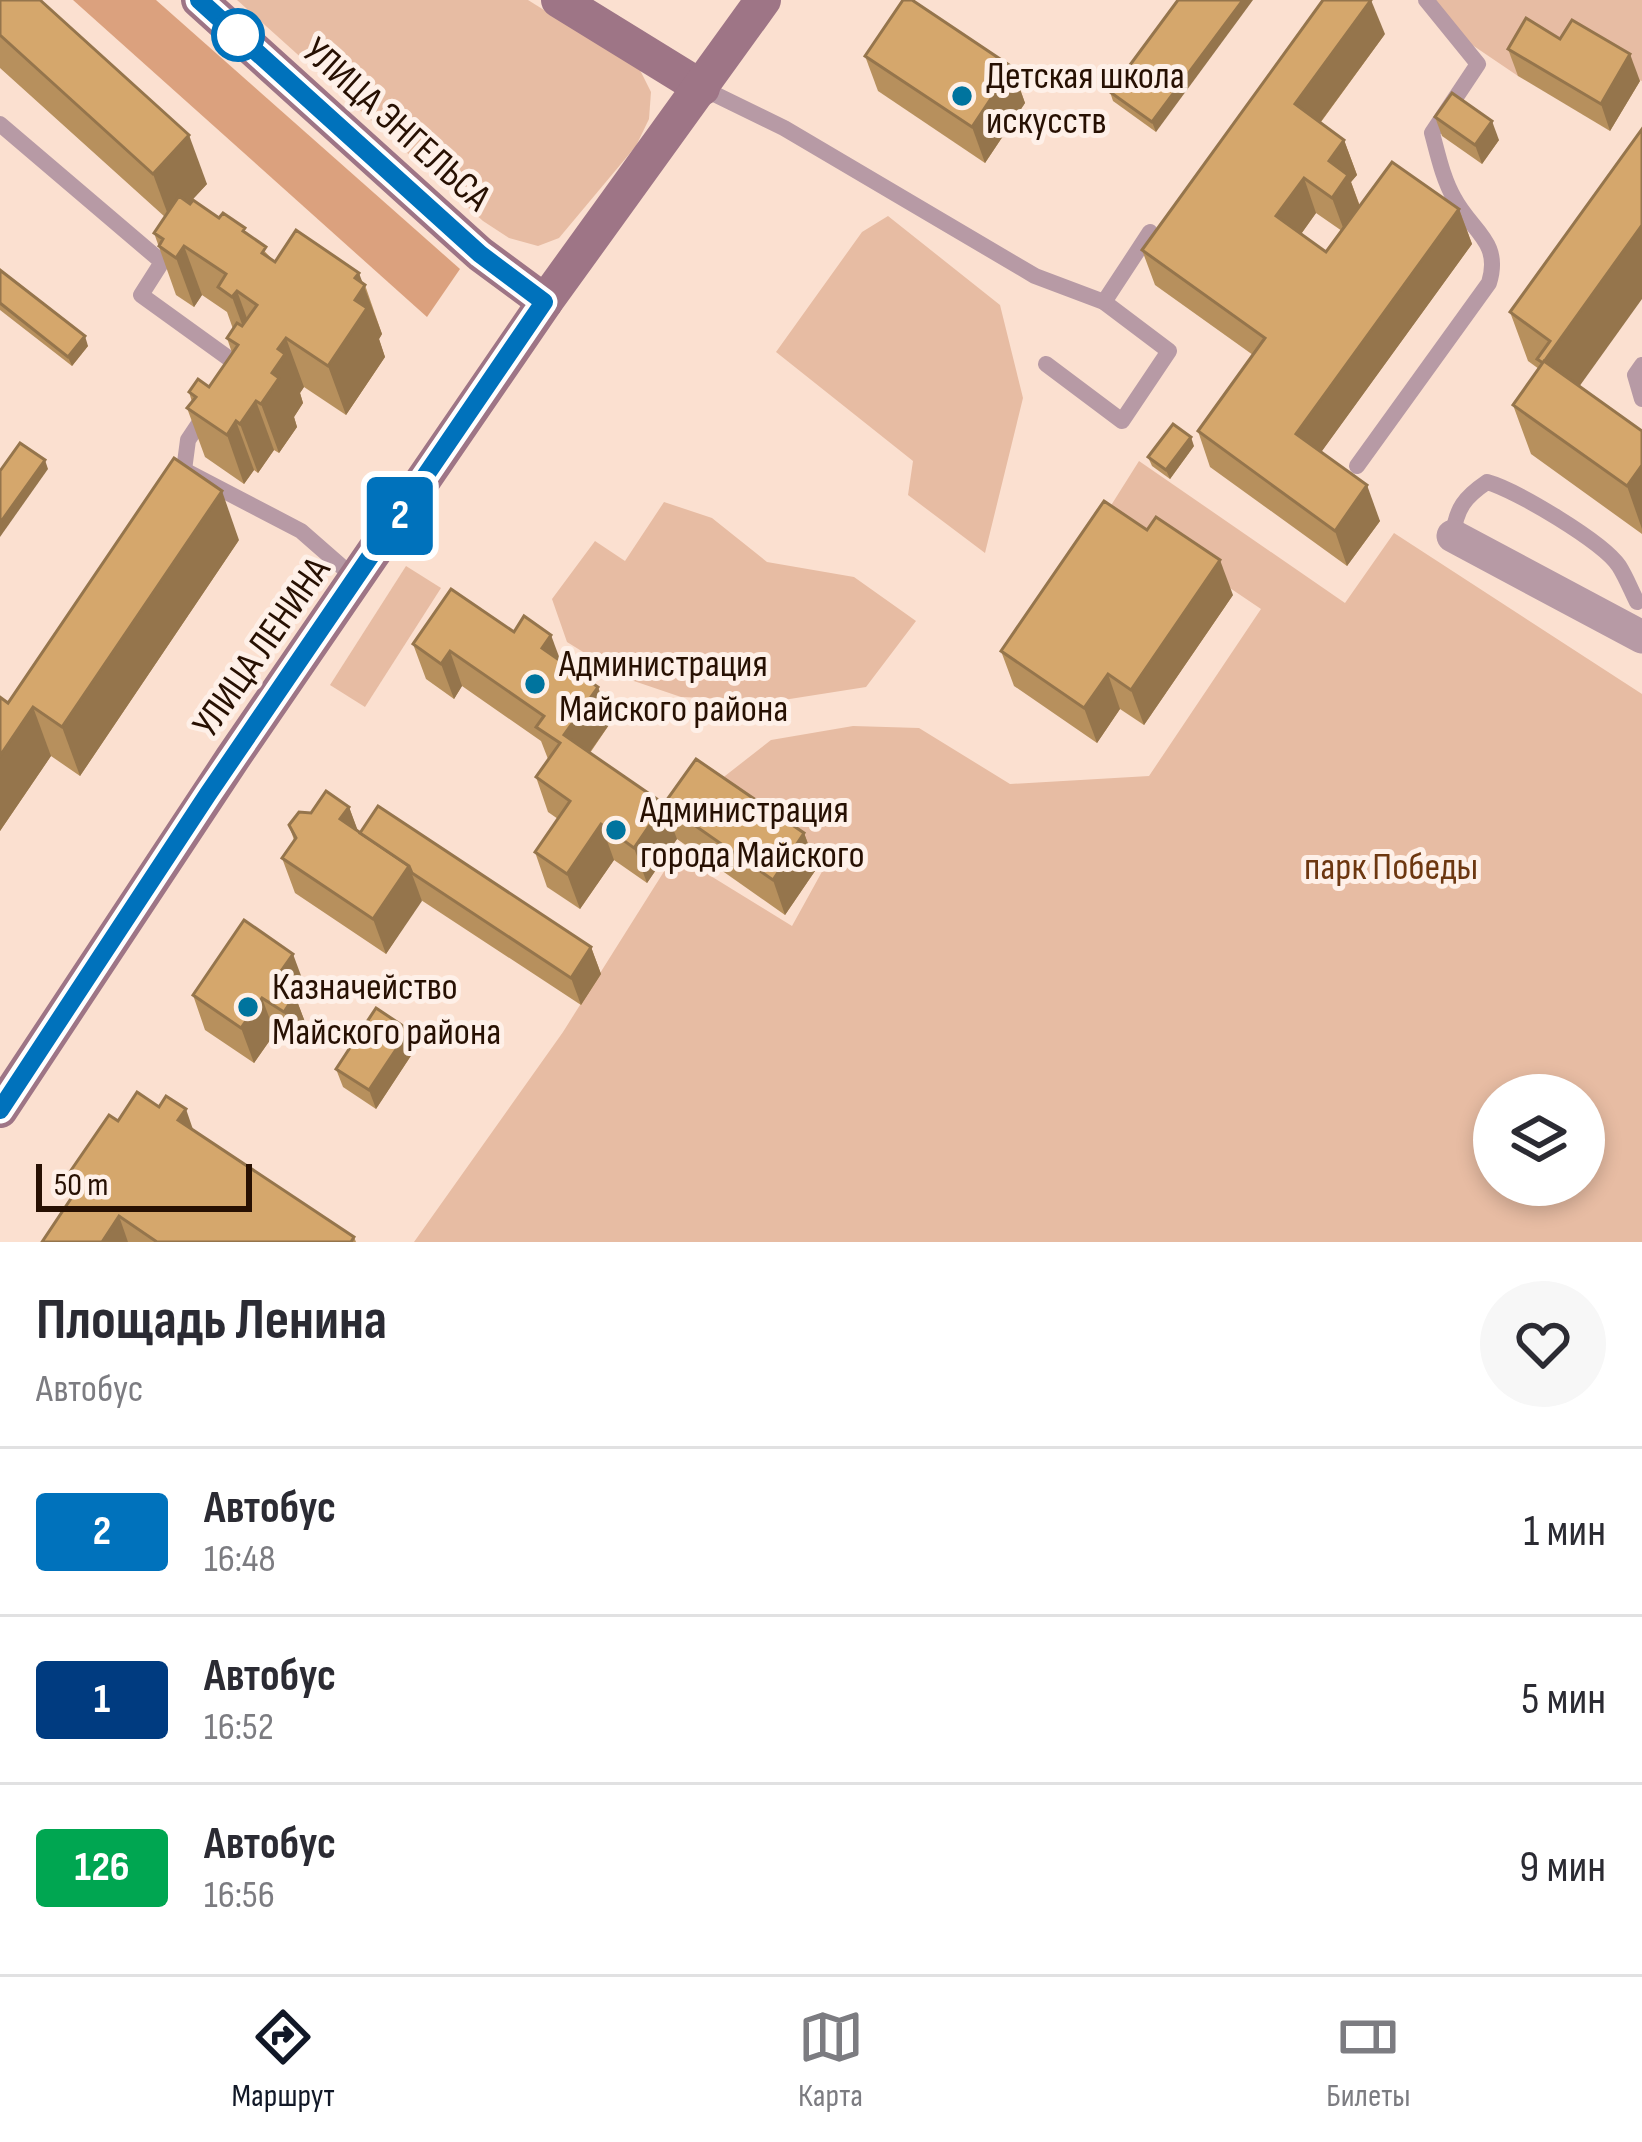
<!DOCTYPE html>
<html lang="ru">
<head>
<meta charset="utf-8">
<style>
  :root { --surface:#fff; --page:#f7f7f7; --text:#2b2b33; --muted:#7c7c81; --line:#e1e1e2; --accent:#111827 }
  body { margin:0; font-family:"Sofia Sans Condensed",sans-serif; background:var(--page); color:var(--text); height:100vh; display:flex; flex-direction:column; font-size:45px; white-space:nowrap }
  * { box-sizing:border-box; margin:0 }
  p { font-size:39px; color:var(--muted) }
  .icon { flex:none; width:66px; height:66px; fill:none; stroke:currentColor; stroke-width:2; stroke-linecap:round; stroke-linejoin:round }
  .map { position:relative; height:1242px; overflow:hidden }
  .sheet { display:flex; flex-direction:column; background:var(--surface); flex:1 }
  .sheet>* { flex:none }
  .badge { padding:0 24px; border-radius:9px; font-size:42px; line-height:78px }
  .controls { position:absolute; left:1473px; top:1074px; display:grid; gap:24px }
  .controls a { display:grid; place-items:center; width:132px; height:132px; border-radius:50%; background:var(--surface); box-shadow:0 6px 18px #0003; font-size:60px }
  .scale { position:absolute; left:36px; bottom:30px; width:216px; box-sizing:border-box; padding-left:12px; border:6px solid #271002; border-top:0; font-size:33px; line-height:42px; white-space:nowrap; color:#271002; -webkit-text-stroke:9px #fef0e8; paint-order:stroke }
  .map>.badge { position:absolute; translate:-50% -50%; box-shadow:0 0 0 6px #fff }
  .round { display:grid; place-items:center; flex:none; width:126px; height:126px; border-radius:63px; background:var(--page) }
  .summary { display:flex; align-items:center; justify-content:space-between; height:204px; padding:0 36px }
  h1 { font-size:57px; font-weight:700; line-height:90px }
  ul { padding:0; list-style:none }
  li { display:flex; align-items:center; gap:36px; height:168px; padding:0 36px; border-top:3px solid var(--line) }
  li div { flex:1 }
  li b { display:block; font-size:45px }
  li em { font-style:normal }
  li .badge { min-width:132px; font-weight:700; text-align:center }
  .tab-bar { display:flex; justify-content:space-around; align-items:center; height:168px; border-top:3px solid var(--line); background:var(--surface); font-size:33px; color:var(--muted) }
  .tab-bar a { display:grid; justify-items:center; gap:6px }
  .tab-bar .active { color:var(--accent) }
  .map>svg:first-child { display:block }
</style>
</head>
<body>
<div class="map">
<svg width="1642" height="1242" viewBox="0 0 1642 1242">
  <rect width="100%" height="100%" fill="#fbe0d0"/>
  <g fill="#e7bca3" fill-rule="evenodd">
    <path d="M237 0H528L640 70 651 92 649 119 636 146 559 238 538 246 509 238 483 221Z"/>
    <path d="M1426 0H1642V81L1536 46 1518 76 1453 32Z"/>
    <path d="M888 216 1000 305 1023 398 985 553 908 495 913 461 776 352 862 232Z"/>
    <path d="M1139 461 1345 603 1394 533 1642 694V1242H414L563 1032 675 854 792 926 829 859 716 783 771 740 853 726 919 728 1010 784 1149 776 1261 609 1110 507ZM1494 1095H1584V1185H1494Z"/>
    <path d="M664 502 712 518 767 562 854 577 916 621 866 687 777 701 681 697 625 678 567 642 552 599 595 541 625 561Z"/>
    <path d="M406 566 441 588 365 707 330 685Z"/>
  </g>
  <path fill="#dba17e" d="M73 0H156L460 269 427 317Z"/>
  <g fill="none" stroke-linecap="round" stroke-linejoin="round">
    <g stroke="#b79aa5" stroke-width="16">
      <path d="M702 88 784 128 1035 276 1104 302 1169 351 1122 421 1046 364"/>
      <path d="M0 124 162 262 141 295 238 365 232 374"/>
      <path d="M1104 302 1150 232"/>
      <path d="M1642 365 1635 375 1642 399"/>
      <path d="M1357 466 1489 283C1502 241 1471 231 1454 198 1443 179 1438 155 1432 133L1478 64 1426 0"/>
      <path d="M184 470 188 440 208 410"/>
      <path d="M188 472 301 531 357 580"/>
      <path d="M1453 536C1456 508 1465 497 1487 482 1516 490 1603 542 1619 566 1626 577 1631 590 1637 602"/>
    </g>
    <path stroke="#b79aa5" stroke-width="33" d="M1453 536 1642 637"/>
    <g stroke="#9e7586" stroke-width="36">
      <path d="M199 0 480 254 545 302"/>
      <path d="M559 0 702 88"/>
      <path d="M0 1110 232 759 545 302 763 0"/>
    </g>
  </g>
  <g fill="#b7905d" fill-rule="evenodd">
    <path d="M0 0 207 184 189 203 248 234 275 262 365 285 382 334 379 339 385 357 346 415 304 387 300 393 303 403 294 417 297 427 279 453 274 450 258 473 254 470 244 484 205 457 187 408 192 402 189 392 209 387 232 353 227 338 233 329 227 312 202 295 194 307 176 295 154 233 165 217 0 68Z"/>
    <path d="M1178 0 1156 132 1113 101 1110 92Z"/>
    <path d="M1385 34 1321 122 1344 140 1357 175 1351 182 1360 206 1459 209 1472 244 1321 452 1380 521 1347 566 1210 467 1198 431 1253 355 1155 285 1142 250ZM1316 213 1342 231 1326 252 1301 234Z"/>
    <path d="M1560 39 1640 81 1610 131 1518 76 1508 49Z"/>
    <path d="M865 56 1012 67 1025 103 985 163 878 91Z"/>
    <path d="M1435 117 1499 140 1482 164 1442 136Z"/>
    <path d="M1642 129 1579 386 1642 431V534L1531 454 1513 405 1539 369 1528 361 1510 312Z"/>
    <path d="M0 270 88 346 72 366 0 310Z"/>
    <path d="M1194 446 1170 479 1152 466 1148 457Z"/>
    <path d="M239 540 80 776 51 756 0 831V697L8 703Z"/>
    <path d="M1233 595 1144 725 1120 709 1097 743 1014 686 1001 651Z"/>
    <path d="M514 632 560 660 611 722 590 753 664 804 804 833 817 868 785 915 677 839 647 883 614 860 580 909 547 887 535 852 558 819 548 812 536 777 548 759 541 741 462 686 454 699 426 679 413 644Z"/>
    <path d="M349 807 358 832 591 947 601 974 581 1005 421 900 386 954 295 893 282 858 294 840 289 825 311 813Z"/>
    <path d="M306 989 297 1001 308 1030 296 1047 275 1033 254 1063 205 1030 193 995Z"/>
    <path d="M409 1030 416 1048 376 1109 343 1087 336 1069Z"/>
    <path d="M118 1121 194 1131 354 1237 356 1242H42L72 1197 65 1179Z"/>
  </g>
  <g fill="#95754c">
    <path d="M1243 0H1253L1156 132 1152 122Z"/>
    <path d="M1371 0 1385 34 1308 139 1295 104Z"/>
    <path d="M1630 54 1640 81 1610 131 1601 104Z"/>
    <path d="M1012 67 1025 103 985 163 972 127Z"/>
    <path d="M1492 121 1499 140 1482 164 1475 145Z"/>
    <path d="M189 135 207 184 171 223 153 174Z"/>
    <path d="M1344 140 1357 175 1351 182 1361 210 1345 233 1332 198 1329 161Z"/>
    <path d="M1304 178 1316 213 1289 251 1276 216Z"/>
    <path d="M1459 209 1472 244 1309 469 1296 434Z"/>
    <path d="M1642 225V299L1561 412 1543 363Z"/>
    <path d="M184 246 202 295 194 307 176 258Z"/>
    <path d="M359 273 382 334 379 339 385 357 346 415 328 366 355 300V278Z"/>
    <path d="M237 291 255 340 250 346 232 297Z"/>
    <path d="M85 336 88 346 72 366 68 357Z"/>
    <path d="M286 338 304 387 300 393 303 403 294 417 297 427 279 453 261 404 278 349Z"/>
    <path d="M256 401 274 450 258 473 240 424Z"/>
    <path d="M236 421 254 470 244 484 227 435Z"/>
    <path d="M1191 437 1194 446 1170 479 1166 470Z"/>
    <path d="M45 460 48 469 0 537V523Z"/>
    <path d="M1642 465V529L1627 486Z"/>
    <path d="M1367 485 1380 521 1347 566 1335 531Z"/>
    <path d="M222 491 239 540 80 776 62 727Z"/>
    <path d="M1220 560 1233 595 1144 725 1131 690Z"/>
    <path d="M551 635 564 670 542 648Z"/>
    <path d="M450 651 462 686 454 699 441 664Z"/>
    <path d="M1108 674 1120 709 1097 743 1084 708Z"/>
    <path d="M598 687 611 722 577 770 564 735Z"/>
    <path d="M33 707 51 756 0 831V756Z"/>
    <path d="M664 804 677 839 647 883 634 848Z"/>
    <path d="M349 807 361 839 340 819Z"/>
    <path d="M601 824 614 860 580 909 567 874Z"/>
    <path d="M804 833 817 868 785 915 773 880Z"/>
    <path d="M409 866 422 901 386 954 373 919Z"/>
    <path d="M591 947 601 974 581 1005 571 978Z"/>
    <path d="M293 954 306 989 297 1001 308 1030 296 1047 274 981Z"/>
    <path d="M262 998 275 1033 254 1063 241 1028Z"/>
    <path d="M409 1030 416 1048 376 1109 369 1090Z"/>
    <path d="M186 1109 198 1144 178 1120Z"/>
    <path d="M119 1216 128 1242H102Z"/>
  </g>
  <g fill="#d5a76c" stroke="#95754c" stroke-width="3">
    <path d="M0 0H40L189 135 153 174 0 35Z"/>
    <path d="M903 0H912L1012 67 972 127 865 56Z"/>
    <path d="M1178 0H1243L1152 122 1110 92Z"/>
    <path d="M1323 0H1371L1295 104 1344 140 1329 161 1348 175 1332 198 1304 178 1276 216 1326 252 1392 162 1459 209 1296 434 1367 485 1335 531 1198 431 1265 338 1142 250Z"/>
    <path d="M1526 18 1560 39 1572 20 1630 54 1601 104 1508 49Z"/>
    <path d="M1452 93 1492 121 1475 145 1435 117Z"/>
    <path d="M1642 129V225L1543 363 1537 359 1550 341 1510 312Z"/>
    <path d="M179 196 190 204 193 200 219 218 223 213 245 228 243 231 266 247 262 253 275 262 296 230 359 273 355 278 365 285 355 300 367 308 328 366 286 338 278 349 285 354 272 373 279 378 261 404 256 401 240 424 236 421 227 435 187 408 196 397 189 392 198 379 209 387 238 345 227 338 237 323 242 326 257 305 237 291 232 297 218 287 226 274 184 246 176 258 159 246 163 239 154 233Z"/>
    <path d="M0 270 85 336 68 357 0 303Z"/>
    <path d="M1544 361 1642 431V465L1627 486 1513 405Z"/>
    <path d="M1173 424 1191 437 1166 470 1148 457Z"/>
    <path d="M20 443 45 460 0 523V471Z"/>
    <path d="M174 458 222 491 62 727 33 707 0 756V697L8 703Z"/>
    <path d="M1104 501 1147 530 1156 517 1220 560 1131 690 1108 674 1084 708 1001 651Z"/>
    <path d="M451 589 514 632 524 616 551 635 542 648 598 687 564 735 664 804 634 848 601 824 567 874 535 852 570 801 536 777 560 743 536 727 544 716 450 651 441 664 413 644Z"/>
    <path d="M696 759 804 833 773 880 664 804Z"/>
    <path d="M326 791 349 807 340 819 409 866 373 919 282 858 296 838 289 825 299 812 311 813Z"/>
    <path d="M378 806 591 947 571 978 412 873 409 866 360 833Z"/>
    <path d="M244 920 293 954 274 981 295 995 284 1012 262 998 241 1028 193 995Z"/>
    <path d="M376 1008 409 1030 369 1090 336 1069Z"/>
    <path d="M137 1092 159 1107 166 1096 186 1109 178 1120 354 1237 351 1242H157L119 1216 102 1242H42L78 1188 65 1179 109 1115 118 1121Z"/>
  </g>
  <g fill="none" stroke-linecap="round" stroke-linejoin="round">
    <g stroke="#fff" stroke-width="27">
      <path id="line" d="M0 1110 208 794 544 302 480 254 199 0"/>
    </g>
    <use href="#line" stroke="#0072bc" stroke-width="18"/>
  </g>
  <circle fill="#fff" stroke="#0072bc" stroke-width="6" cx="238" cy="35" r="24"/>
  <g fill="#00749e" stroke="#fef0e8" stroke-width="4.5">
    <circle cx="962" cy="96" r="12"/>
    <circle cx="535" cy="684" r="12"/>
    <circle cx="616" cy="830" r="12"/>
    <circle cx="248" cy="1007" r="12"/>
  </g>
  <g text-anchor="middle" stroke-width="10" stroke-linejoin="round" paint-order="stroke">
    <g font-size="39" fill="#271002" stroke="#fef0e8" text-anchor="start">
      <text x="986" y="88">Детская школа<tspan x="986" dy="45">искусств</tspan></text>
      <text x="559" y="676">Администрация<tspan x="559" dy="45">Майского района</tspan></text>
      <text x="640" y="822">Администрация<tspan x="640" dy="45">города Майского</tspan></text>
      <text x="272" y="999">Казначейство<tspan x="272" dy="45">Майского района</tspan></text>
    </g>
    <g font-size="39" fill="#271002" stroke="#fef0e8">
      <text transform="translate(398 123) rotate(42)" y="14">УЛИЦА ЭНГЕЛЬСА</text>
      <text transform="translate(260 646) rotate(-55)" y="14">УЛИЦА ЛЕНИНА</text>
    </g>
    <g font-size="39" fill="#6d3710" stroke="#fef0e8">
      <text x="1391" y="879">парк Победы</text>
    </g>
  </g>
</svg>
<div class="controls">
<a><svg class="icon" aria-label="layers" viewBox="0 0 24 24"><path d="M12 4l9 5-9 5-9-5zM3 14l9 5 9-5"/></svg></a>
</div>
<div class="scale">50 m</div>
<b class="badge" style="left:400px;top:516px;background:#0072bc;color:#fff">2</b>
</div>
<section class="sheet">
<div class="summary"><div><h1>Площадь Ленина</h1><p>Автобус</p></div><a class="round"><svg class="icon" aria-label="heart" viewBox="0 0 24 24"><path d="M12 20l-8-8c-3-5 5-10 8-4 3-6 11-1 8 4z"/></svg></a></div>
<ul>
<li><span class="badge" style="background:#0072bc;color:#fff">2</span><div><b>Автобус</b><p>16:48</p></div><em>1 мин</em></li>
<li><span class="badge" style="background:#003b80;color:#fff">1</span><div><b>Автобус</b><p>16:52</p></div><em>5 мин</em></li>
<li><span class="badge" style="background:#00a651;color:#fff">126</span><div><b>Автобус</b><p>16:56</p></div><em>9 мин</em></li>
</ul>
</section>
<nav class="tab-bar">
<a class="active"><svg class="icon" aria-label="directions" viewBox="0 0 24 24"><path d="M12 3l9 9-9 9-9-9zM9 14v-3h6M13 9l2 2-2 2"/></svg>Маршрут</a>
<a><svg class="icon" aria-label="map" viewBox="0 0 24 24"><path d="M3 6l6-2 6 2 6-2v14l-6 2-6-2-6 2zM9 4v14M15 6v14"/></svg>Карта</a>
<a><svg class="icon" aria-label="tickets" viewBox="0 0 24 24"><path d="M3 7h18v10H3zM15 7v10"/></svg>Билеты</a>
</nav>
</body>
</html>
